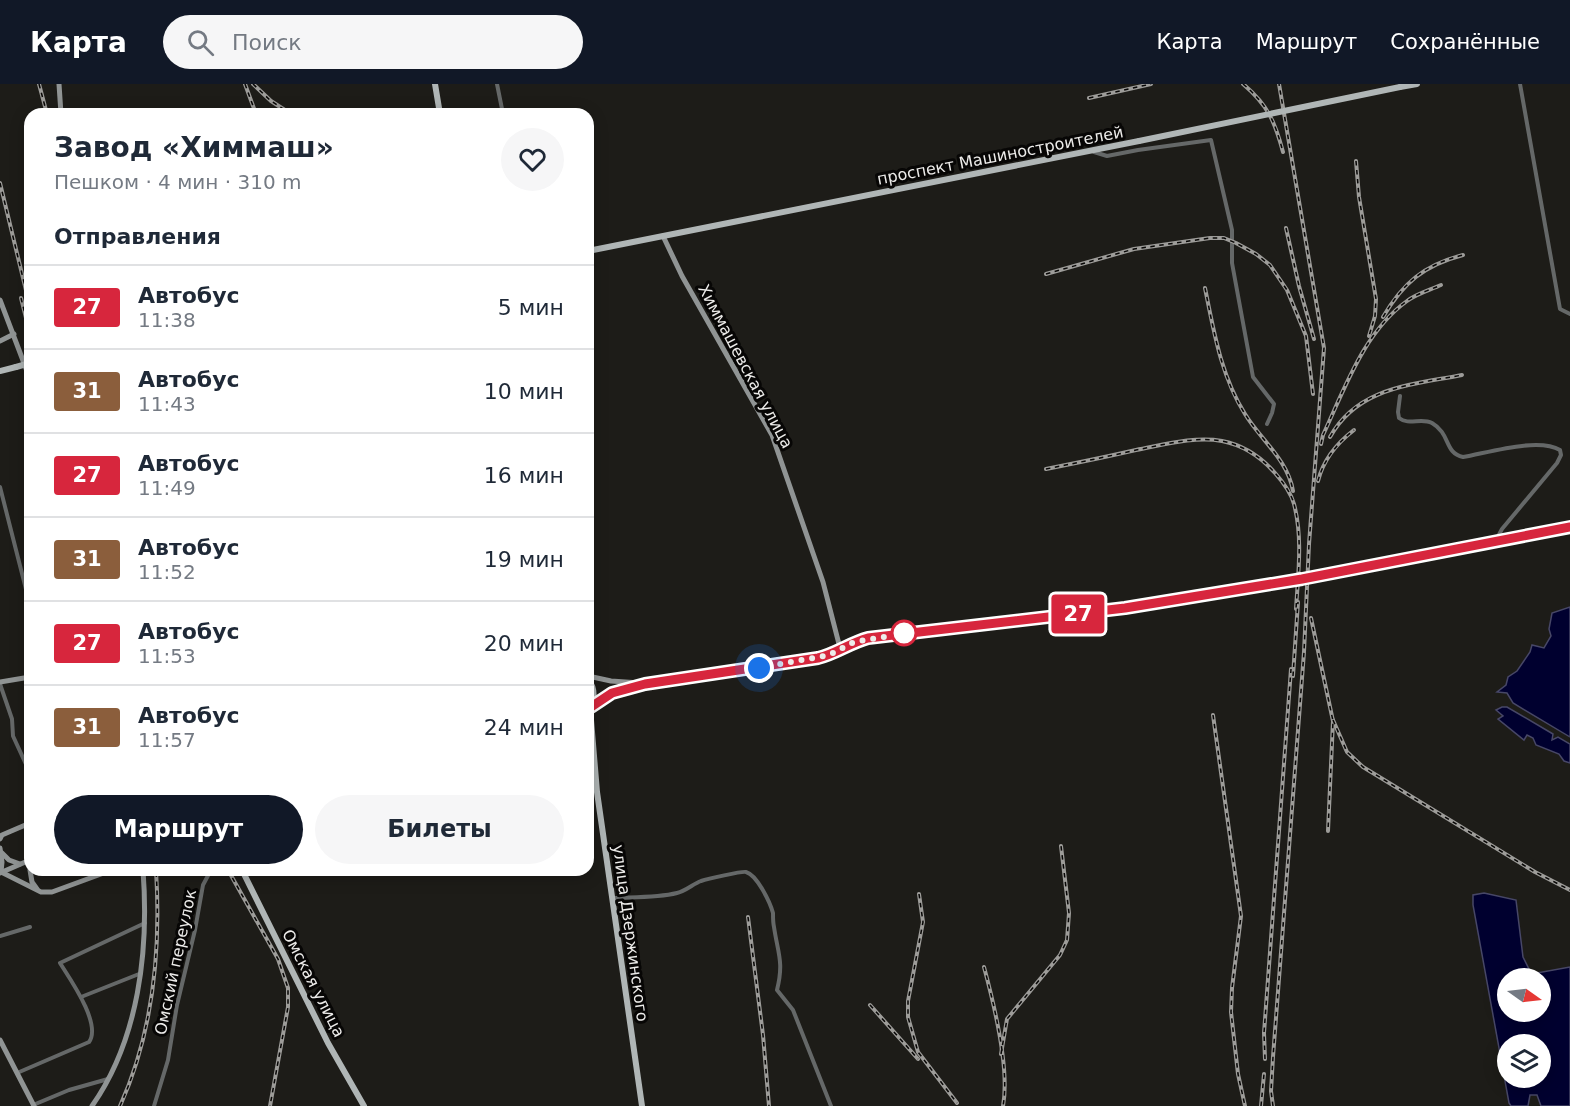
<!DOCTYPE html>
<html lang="ru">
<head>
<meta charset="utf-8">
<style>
  :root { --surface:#fff; --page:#f6f6f7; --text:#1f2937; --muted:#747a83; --line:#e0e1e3; --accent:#111827 }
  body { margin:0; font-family:"DejaVu Sans",sans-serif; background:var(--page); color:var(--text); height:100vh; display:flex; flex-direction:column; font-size:22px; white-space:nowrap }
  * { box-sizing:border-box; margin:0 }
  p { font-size:20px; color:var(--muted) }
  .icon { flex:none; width:33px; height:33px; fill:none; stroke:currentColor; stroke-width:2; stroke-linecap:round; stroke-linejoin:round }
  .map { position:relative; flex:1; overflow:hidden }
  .details { position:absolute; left:24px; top:24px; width:570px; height:768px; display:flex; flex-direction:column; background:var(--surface); border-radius:18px; box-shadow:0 3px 15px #0003 }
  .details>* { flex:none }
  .badge { padding:0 12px; border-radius:4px; font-size:21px; line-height:39px }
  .needle { width:39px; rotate:104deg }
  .fabs { position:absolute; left:1497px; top:884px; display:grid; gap:12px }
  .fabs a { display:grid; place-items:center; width:54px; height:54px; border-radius:50%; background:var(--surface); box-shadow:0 3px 15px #0003; font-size:30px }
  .you { position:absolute; width:30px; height:30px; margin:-15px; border:4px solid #fff; border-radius:50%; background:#1a73e8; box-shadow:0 0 0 9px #1a73e833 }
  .map>.badge { position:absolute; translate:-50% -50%; box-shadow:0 0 0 3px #fff }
  h2 { padding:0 30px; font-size:22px; line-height:54px }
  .round { display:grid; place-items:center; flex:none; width:63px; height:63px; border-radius:32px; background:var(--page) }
  .summary { display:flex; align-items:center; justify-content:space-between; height:102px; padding:0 30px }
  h1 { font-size:28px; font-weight:800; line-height:45px }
  .cta { display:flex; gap:12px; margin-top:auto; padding:12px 30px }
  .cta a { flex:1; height:69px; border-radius:36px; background:var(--accent); color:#fff; font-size:24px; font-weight:800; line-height:69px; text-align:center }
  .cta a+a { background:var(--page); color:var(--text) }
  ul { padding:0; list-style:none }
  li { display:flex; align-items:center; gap:18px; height:84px; padding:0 30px; border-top:2px solid var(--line) }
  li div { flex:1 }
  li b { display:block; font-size:22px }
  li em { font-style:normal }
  li .badge { min-width:66px; font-weight:700; text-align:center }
  header { display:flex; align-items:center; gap:36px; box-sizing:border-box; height:84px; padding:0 30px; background:var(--accent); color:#fff }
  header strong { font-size:28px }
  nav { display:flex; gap:33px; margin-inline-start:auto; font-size:21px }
  .search { width:420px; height:54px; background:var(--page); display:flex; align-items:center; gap:15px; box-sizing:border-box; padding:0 21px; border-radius:33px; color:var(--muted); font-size:22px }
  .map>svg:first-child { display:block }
</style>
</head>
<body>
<header>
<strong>Карта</strong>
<div class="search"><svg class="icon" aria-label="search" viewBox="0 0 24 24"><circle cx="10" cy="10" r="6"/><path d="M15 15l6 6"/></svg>Поиск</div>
<nav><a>Карта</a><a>Маршрут</a><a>Сохранённые</a></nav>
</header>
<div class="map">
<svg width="1570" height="1022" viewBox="0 0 1570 1022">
  <rect width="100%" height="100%" fill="#1d1c18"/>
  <g fill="#00002f" stroke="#474767" stroke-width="1.5" fill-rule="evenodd">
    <path d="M1570 523V653L1513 619 1507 609 1497 608 1506 601 1508 593 1517 587 1530 568 1532 561 1544 564 1551 552 1549 545 1552 529Z"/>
    <path d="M1502 623H1507L1553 650 1552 656 1558 653 1570 660V679L1564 677 1559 670 1536 661 1533 654 1527 651 1524 656 1498 635 1503 632 1496 626Z"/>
    <path d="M1484 809 1516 816 1523 873 1530 887 1537 889 1570 883V1022H1541L1537 1011H1530L1528 1022H1511L1509 1019 1473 821V811ZM1508 894H1540V927H1508ZM1508 960H1540V993H1508Z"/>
  </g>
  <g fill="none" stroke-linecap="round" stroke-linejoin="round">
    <g stroke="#656868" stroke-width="4">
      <path d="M497 0 503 30"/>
      <path d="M1520 0 1560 225 1570 230"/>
      <path d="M1094 68 1107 72 1138 66 1211 56 1232 146V179L1253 293 1274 320 1272 329 1267 340"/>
      <path d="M1400 312 1398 328 1399 334C1409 342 1421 333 1432 339 1451 350 1444 369 1463 373 1487 369 1538 353 1560 366L1561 371 1557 379 1502 445 1495 458"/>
      <path d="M0 403 30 521"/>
      <path d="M0 600 12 635 13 652 30 689"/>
      <path d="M613 814C633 813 657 814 677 809 686 807 693 800 701 797 707 795 742 787 746 788 757 791 770 818 773 829 773 834 773 839 774 843 778 870 784 878 777 906L793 926 831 1022"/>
      <path d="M0 852 30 843"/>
      <path d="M81 913 139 890"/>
      <path d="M17 989 89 958C102 940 70 895 60 879L145 839"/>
      <path d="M33 1021 69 1006 108 995"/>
      <path d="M154 1022 168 976 177 921 195 846 203 801 211 786"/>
    </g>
    <g stroke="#909494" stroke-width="5">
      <path d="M59 0 61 30"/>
      <path d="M663 152 682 192 772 351 823 498 840 564"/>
      <path d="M0 216 30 295"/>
      <path d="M0 257 14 250"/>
      <path d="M1490 459 1570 443"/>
      <path d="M588 592 611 597 640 599"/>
      <path d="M0 598 30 593"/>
      <path d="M591 623 612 609 645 600 818 574C835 570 850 559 868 554L1115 525 1197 512"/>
      <path d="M0 755 2 751 30 739"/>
      <path d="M0 764 2 778 1 788"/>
      <path d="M2 769 9 776 20 780"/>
      <path d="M30 786 32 798 37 805"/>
      <path d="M1 788 41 808H52L112 786"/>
      <path d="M0 789 30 776"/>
      <path d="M0 956 34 1022"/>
      <path d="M92 1022C139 955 149 866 143 786"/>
    </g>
    <g stroke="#b0b6b6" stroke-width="6">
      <path d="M435 0 440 30"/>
      <path d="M1400 3 1417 0"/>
      <path d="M588 167 1139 57"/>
      <path d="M0 287 16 283"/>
      <path d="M588 595C596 605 595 617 588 627"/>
      <path d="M590 624 597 708 642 1022"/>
      <path d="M242 786 328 959 364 1022"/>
    </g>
    <g stroke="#9d9c99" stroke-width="4">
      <g id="rail">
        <path d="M39 0 47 30"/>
        <path d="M245 0 256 30"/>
        <path d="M253 0 271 17 291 30"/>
        <path d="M1243 0C1268 21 1275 38 1283 68"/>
        <path d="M1089 14 1151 0"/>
        <path d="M1356 77 1359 113 1376 215 1375 232 1369 252"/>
        <path d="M0 99 30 223"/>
        <path d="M1286 144 1299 202 1314 255"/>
        <path d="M1046 190 1134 165 1210 154H1224L1236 159 1256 170 1270 181 1287 206 1306 252 1313 310"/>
        <path d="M1205 204C1214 248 1221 292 1245 330 1260 355 1288 376 1293 407"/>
        <path d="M21 214 30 250"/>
        <path d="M1383 233C1403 199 1424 181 1463 171"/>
        <path d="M1330 353C1358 303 1411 301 1462 291"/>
        <path d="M1321 360 1323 351C1345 304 1364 248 1407 217 1416 210 1430 206 1441 201"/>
        <path d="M1046 385C1076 379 1106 373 1136 366 1163 361 1194 352 1222 357 1243 361 1261 373 1275 389 1283 398 1291 409 1294 420 1303 454 1298 491 1296 525"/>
        <path d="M1318 397C1323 377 1337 359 1354 346"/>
        <path d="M1311 534 1333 637 1328 747"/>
        <path d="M1293 592 1298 518"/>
        <path d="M1213 631 1241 832 1232 904 1231 928 1238 990 1245 1022"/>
        <path d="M1333 636 1347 668 1363 683 1535 788 1570 806"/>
        <path d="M228 786 278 875 288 904V923L270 1022"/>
        <path d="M919 810 923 838 908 917V933L918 968 957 1019"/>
        <path d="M748 833 763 951 769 1022"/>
        <path d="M984 883C994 920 1010 985 1003 1022"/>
        <path d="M870 921 918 975"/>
        <path d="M1001 970 1007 935 1060 871 1067 856 1069 829 1061 762"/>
        <path d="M1265 975 1264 949 1291 585"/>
        <path d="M120 1022C153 949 161 865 156 786"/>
        <path d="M1261 1022 1264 990"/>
        <path d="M1273 1022 1271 1007 1273 973 1304 568 1309 460 1324 264 1279 0"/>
      </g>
    </g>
    <use href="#rail" stroke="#070605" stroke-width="1.5" stroke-dasharray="4.5" stroke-linecap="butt"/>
    <path stroke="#909494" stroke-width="5" d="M1197 512 1302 495 1490 459"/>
    <g stroke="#b0b6b6" stroke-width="6">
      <path d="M1139 57 1400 3"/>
      <path d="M16 283 30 279"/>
    </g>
  </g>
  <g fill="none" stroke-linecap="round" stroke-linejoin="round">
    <g stroke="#fff" stroke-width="14">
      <path id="line" d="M591 623 612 609 645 600 818 574C835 570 850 559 868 554L1125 524 1302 495 1570 443"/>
    </g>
    <use href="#line" stroke="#d7263d" stroke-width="9"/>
    <path stroke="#edecea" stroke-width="6" stroke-dasharray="0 10.8" d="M759 584 829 571 854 558 908 549H904"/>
  </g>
  <circle fill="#fff" stroke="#d7263d" stroke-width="3" cx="904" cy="549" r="12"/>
  <g text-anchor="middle" stroke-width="6" stroke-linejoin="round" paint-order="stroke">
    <g font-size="16" fill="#edecea" stroke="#070605">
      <text transform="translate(1000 71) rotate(-11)" y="6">проспект Машиностроителей</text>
      <text transform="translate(746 282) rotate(62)" y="6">Химмашевская улица</text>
      <text transform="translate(631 849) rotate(82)" y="6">улица Дзержинского</text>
      <text transform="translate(175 878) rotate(-78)" y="6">Омский переулок</text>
      <text transform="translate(314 899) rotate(63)" y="6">Омская улица</text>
    </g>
  </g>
</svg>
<div class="fabs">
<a><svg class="needle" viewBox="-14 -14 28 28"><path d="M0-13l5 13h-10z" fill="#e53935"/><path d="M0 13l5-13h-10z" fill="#747a83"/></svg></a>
<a><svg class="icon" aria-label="layers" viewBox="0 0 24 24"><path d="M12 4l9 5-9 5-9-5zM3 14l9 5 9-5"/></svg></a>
</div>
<div class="you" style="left:759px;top:584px"></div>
<b class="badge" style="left:1078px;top:530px;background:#d7263d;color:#fff">27</b>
<section class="details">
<div class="summary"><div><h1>Завод «Химмаш»</h1><p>Пешком · 4 мин · 310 m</p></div><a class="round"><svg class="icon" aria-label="heart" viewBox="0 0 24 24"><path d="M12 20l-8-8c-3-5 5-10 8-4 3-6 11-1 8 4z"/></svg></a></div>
<h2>Отправления</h2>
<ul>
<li><span class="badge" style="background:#d7263d;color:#fff">27</span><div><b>Автобус</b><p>11:38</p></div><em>5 мин</em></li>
<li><span class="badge" style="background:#8b5e3c;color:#fff">31</span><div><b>Автобус</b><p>11:43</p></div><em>10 мин</em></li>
<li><span class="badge" style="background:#d7263d;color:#fff">27</span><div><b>Автобус</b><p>11:49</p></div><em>16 мин</em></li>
<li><span class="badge" style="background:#8b5e3c;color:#fff">31</span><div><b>Автобус</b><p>11:52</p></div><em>19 мин</em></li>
<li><span class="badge" style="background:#d7263d;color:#fff">27</span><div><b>Автобус</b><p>11:53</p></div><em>20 мин</em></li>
<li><span class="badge" style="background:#8b5e3c;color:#fff">31</span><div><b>Автобус</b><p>11:57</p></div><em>24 мин</em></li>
</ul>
<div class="cta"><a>Маршрут</a><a>Билеты</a></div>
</section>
</div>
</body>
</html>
